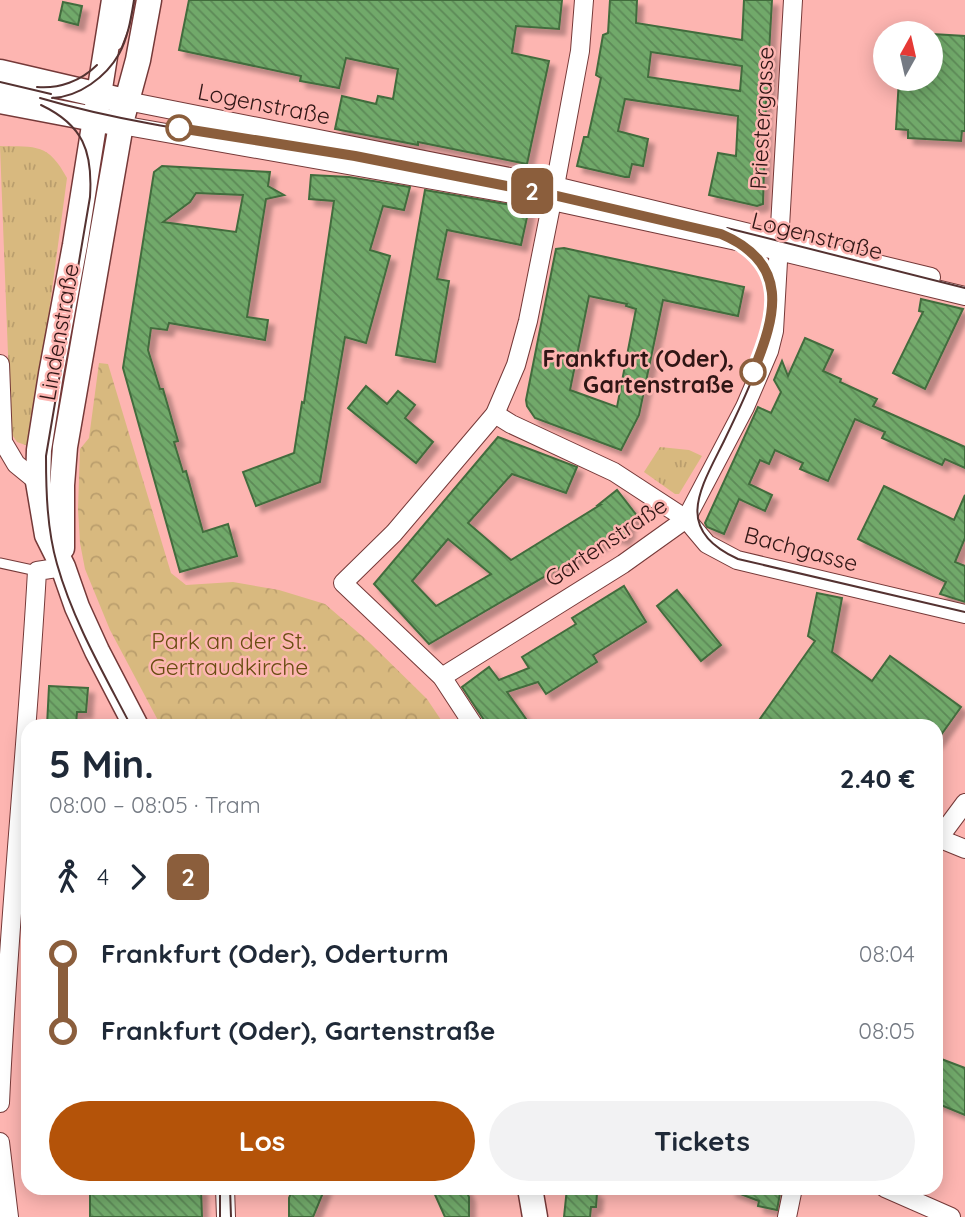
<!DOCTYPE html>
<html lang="de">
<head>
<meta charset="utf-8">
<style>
  :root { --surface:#fff; --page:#f2f2f3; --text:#1f2937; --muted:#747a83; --accent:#b45309 }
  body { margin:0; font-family:Quicksand,sans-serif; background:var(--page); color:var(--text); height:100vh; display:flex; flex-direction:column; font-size:26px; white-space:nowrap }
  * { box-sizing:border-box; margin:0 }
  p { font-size:23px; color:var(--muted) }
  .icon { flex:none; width:38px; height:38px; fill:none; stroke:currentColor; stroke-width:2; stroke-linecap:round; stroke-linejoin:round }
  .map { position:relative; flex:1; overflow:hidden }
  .panel { position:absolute; left:21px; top:719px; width:922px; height:476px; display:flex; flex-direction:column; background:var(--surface); border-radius:21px; box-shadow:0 4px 18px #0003 }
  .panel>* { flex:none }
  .badge { padding:0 14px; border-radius:10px; font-size:24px; line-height:46px }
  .needle { width:46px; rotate:8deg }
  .fabs { position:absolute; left:873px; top:21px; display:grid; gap:14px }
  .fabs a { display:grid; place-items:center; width:70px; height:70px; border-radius:50%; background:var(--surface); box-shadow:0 4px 18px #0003; font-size:35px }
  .map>.badge { position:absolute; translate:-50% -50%; box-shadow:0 0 0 4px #fff }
  .legs { display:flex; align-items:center; gap:10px; height:77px; padding:0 28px; font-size:23px }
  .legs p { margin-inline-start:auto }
  .overview { display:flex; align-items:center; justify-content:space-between; height:119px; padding:0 28px }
  h1 { font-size:38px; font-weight:800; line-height:52px }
  .primary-button { display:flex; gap:14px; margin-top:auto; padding:14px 28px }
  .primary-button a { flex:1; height:80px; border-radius:42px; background:var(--accent); color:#fff; font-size:28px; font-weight:800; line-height:80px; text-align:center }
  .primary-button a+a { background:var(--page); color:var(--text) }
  ul { padding:0 28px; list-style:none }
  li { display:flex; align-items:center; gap:24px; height:77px; font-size:26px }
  li i { display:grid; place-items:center; width:10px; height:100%; margin:0 9px; background:currentColor }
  li i::after { content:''; width:18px; height:18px; margin:-9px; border:5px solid; border-radius:50%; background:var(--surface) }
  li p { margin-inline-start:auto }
  li:first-child i { background:linear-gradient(#0000 50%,currentColor 0) }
  li:last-child i { background:linear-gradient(currentColor 50%,#0000 0) }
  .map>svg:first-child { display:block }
</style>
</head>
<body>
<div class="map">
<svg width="965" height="1217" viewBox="0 0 965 1217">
  <defs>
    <pattern id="grass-tufts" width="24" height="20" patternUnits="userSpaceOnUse" patternTransform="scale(1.75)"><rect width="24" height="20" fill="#d8b97f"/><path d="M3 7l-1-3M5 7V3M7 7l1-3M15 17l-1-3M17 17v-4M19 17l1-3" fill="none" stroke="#ba9e6d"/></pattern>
    <pattern id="forest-crowns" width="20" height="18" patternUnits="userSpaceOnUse" patternTransform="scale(1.75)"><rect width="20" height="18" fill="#d8b97f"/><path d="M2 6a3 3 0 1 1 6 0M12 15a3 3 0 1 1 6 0" fill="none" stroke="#ba9e6d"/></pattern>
    <pattern id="building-back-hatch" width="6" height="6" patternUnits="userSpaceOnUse" patternTransform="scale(1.75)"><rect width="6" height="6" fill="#71a96b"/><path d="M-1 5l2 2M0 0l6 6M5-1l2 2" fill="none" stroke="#5d8957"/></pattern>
    <filter id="shadow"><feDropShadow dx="6" dy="6" stdDeviation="2" flood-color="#0004"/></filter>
  </defs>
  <rect width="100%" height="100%" fill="#fdb5b1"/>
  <g fill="url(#grass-tufts)">
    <path d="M0 146C37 147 48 143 67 178L32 439 28 446 17 442 11 433Z"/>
    <path d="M660 447 689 450 702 456 679 494H675L644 472Z"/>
  </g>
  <path fill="url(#forest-crowns)" d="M99 363 108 364 171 573 186 585 233 582 279 590 325 604 369 642 427 699 445 726H161L110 630 85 569 80 543 78 509 80 449 89 438Z"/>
  <g fill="url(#building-back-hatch)" stroke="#436c3e" stroke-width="2" fill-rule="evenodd" filter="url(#shadow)">
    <path d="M189 0H562L559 29 516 26 512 53 549 61 527 164 418 142V145L335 129 342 96 376 104 378 96 393 99 398 69 346 58 339 88 300 81 301 76 179 50Z"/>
    <path d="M610 0H637L636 23 742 40 744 0H772L769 53H771V62L768 101H766L763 204 757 206 709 195 718 153 736 156 738 116 625 99 618 131 648 139 643 166 632 164 629 177H625L577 166 584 137H588L601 78 596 75 603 35 608 33ZM651 52 742 66 740 91 648 77Z"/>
    <path d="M63 2 82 6 78 25 59 20Z"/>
    <path d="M932 34 965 36V131H962L961 141 908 138V130L896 129 899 79H931Z"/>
    <path d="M162 166 270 172 268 186 284 195 266 199 247 317 268 320 265 340 169 323 167 330 151 328 148 350 160 389H163L178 441 174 442 183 472 186 471 203 532 228 524 237 556 180 572 123 368 154 172ZM196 193 243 195 236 232 163 222 190 202Z"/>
    <path d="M311 175 349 177 410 187 404 210 383 206 370 250 390 256 366 343 345 337 320 482 256 506 243 472 294 453 302 402 304 403 334 201 309 199Z"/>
    <path d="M425 190 529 208 521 245 447 230 437 279 449 281 435 362 396 355Z"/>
    <path d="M564 248 744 287 738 316 663 300 639 415 621 450 535 418 527 406 526 400 556 249ZM589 296 627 304 626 306 636 309 617 407 570 390Z"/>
    <path d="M921 299 963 309 925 389 893 373 923 312 919 311Z"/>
    <path d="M805 338 833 350 823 371 841 379 840 382 877 399 873 406 965 447V468L945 459 942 465 882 438 885 432 855 419 828 481 800 469 803 463 775 450 769 464 760 460 749 484 772 495 765 511 739 499 724 534 707 527 705 523 758 407 771 413 781 392 774 380 782 361 788 376Z"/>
    <path d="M366 386 387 404 398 391 415 405 405 418 433 442 416 463 348 408Z"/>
    <path d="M498 437 577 467 566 493 512 474 468 523 511 560 600 505H598L617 490 638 517 627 526 629 531 623 539 614 536 429 644 374 584ZM448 539 491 574 436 606 412 581Z"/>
    <path d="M884 486 954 520 965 495V538L955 562 965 566V602L940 594 946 582 858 539Z"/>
    <path d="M624 586 646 622 593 655 597 662 546 694 538 682 507 692 526 719 524 720 528 726H488L462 687 489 667 499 680 529 668 522 657 576 624 572 618Z"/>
    <path d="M677 590 721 645 701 661 657 606Z"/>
    <path d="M817 593 842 598 832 652 872 681 890 656 961 707 936 742V726H755L815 641 808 636Z"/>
    <path d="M49 686 88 688 86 712H77L76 726H47Z"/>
    <path d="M936 1057 965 1068V1115L936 1103Z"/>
    <path d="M90 1188H201L202 1217H90Z"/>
    <path d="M293 1188H325L313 1217H289V1198Z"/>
    <path d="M432 1188H465L469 1197V1217H445Z"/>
    <path d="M567 1188H593L592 1192 597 1193 596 1207H591L590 1217H564Z"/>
    <path d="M730 1188H781L777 1210 758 1206 759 1201 730 1190Z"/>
  </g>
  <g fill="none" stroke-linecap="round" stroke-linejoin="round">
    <g stroke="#753938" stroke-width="11">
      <g id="lane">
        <path d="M117 45 125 24 130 0"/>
        <path d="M0 87 49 99"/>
        <path d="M0 563 37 571"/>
      </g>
    </g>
    <g stroke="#753938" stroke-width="20">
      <g id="street">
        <path d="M127 101 555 186 931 277"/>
        <path d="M121 125 552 201 741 242 965 296"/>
        <path d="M0 364 3 442 16 464 38 482"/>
        <path d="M495 414 511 424 614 472 686 519 707 544 737 560 965 614"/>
        <path d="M442 677 623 564 686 519 745 407 769 351 774 331 793 0"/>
        <path d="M474 726 442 677 343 583 394 533 495 414 516 365 528 321 555 186 580 51 584 0"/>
        <path d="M938 838 965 849"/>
        <path d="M936 842 965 803"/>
        <path d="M0 1103C8 926 27 749 37 571L63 567"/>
        <path d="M0 1142 9 1217"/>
        <path d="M225 1188 226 1217"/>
        <path d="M885 1188 951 1217"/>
        <path d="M787 1217 793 1188"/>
      </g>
    </g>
    <g stroke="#753938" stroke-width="27">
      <g id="secondary">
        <path d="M114 0 75 245 51 374 39 450 38 482 47 535 63 567 77 607 97 651 136 726"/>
        <path d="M0 72 116 99"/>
        <path d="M0 101 110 122"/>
        <path d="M62 548V485L65 447 122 119 138 60 149 0"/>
        <path d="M530 1188 535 1217"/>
      </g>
    </g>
    <use href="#lane" stroke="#fff" stroke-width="9"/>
    <use href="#street" stroke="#fff" stroke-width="18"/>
    <use href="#secondary" stroke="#fff" stroke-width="24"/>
    <g stroke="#543231" stroke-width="2">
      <path d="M0 82 51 94"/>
      <path d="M37 87C59 89 81 81 97 65"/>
      <path d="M40 98C142 128 249 138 354 156 441 171 528 189 614 208 645 215 722 225 744 245 759 258 771 274 773 295 777 333 740 408 723 443 699 491 674 530 738 559L965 612"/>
      <path d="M52 98C79 97 106 77 119 54 128 38 131 18 134 0"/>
      <path d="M41 105C83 125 93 151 90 197L46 456C46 491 47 529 57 564 73 621 104 674 131 726"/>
      <path d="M727 228 965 288"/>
      <path d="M220 1188V1217"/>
      <path d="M230 1188 231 1217"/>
    </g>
  </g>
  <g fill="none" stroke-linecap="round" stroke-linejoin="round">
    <g stroke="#fff" stroke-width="16">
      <path id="line-1" d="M179 128 355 156 553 195 721 234C790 263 777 314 753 372"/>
    </g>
    <use href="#line-1" stroke="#8b5e3c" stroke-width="10"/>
  </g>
  <g fill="#fff" stroke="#8b5e3c" stroke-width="3.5">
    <circle cx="179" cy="128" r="12"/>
    <circle cx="753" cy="372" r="12"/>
  </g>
  <g text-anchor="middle" stroke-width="5" stroke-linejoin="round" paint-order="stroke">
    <g font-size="23" fill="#301615" stroke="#fdb5b1">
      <text transform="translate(264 104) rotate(11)" y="8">Logenstraße</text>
      <text transform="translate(762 118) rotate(-87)" y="8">Priestergasse</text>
      <text transform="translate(817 236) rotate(14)" y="8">Logenstraße</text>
      <text transform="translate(59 332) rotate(-80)" y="8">Lindenstraße</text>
      <text transform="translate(606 542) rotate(-34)" y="8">Gartenstraße</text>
      <text transform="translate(801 549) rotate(15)" y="8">Bachgasse</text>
    </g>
    <g font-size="23" font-weight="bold" fill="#301615" stroke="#fdb5b1" text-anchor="end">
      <text x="734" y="367">Frankfurt (Oder),<tspan x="734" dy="26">Gartenstraße</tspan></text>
    </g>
    <g font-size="23" fill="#694e11" stroke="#fdb5b1">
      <text x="229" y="649">Park an der St.<tspan x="229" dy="26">Gertraudkirche</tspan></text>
    </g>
  </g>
</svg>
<div class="fabs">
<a><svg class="needle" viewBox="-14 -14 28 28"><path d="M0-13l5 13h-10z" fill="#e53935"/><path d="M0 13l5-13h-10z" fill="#747a83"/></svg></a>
</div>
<b class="badge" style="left:532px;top:191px;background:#8b5e3c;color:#fff">2</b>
<section class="panel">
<div class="overview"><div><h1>5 Min.</h1><p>08:00 – 08:05 · Tram</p></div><b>2.40 €</b></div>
<div class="legs"><svg class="icon" aria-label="walk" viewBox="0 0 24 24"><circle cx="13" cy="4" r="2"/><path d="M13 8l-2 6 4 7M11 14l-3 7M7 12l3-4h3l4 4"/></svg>4<svg class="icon" aria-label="forward" viewBox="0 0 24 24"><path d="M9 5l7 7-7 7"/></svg><b class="badge" style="background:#8b5e3c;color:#fff">2</b></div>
<ul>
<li><i style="color:#8b5e3c"></i><b>Frankfurt (Oder), Oderturm</b><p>08:04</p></li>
<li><i style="color:#8b5e3c"></i><b>Frankfurt (Oder), Gartenstraße</b><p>08:05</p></li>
</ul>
<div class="primary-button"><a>Los</a><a>Tickets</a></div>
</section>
</div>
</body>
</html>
